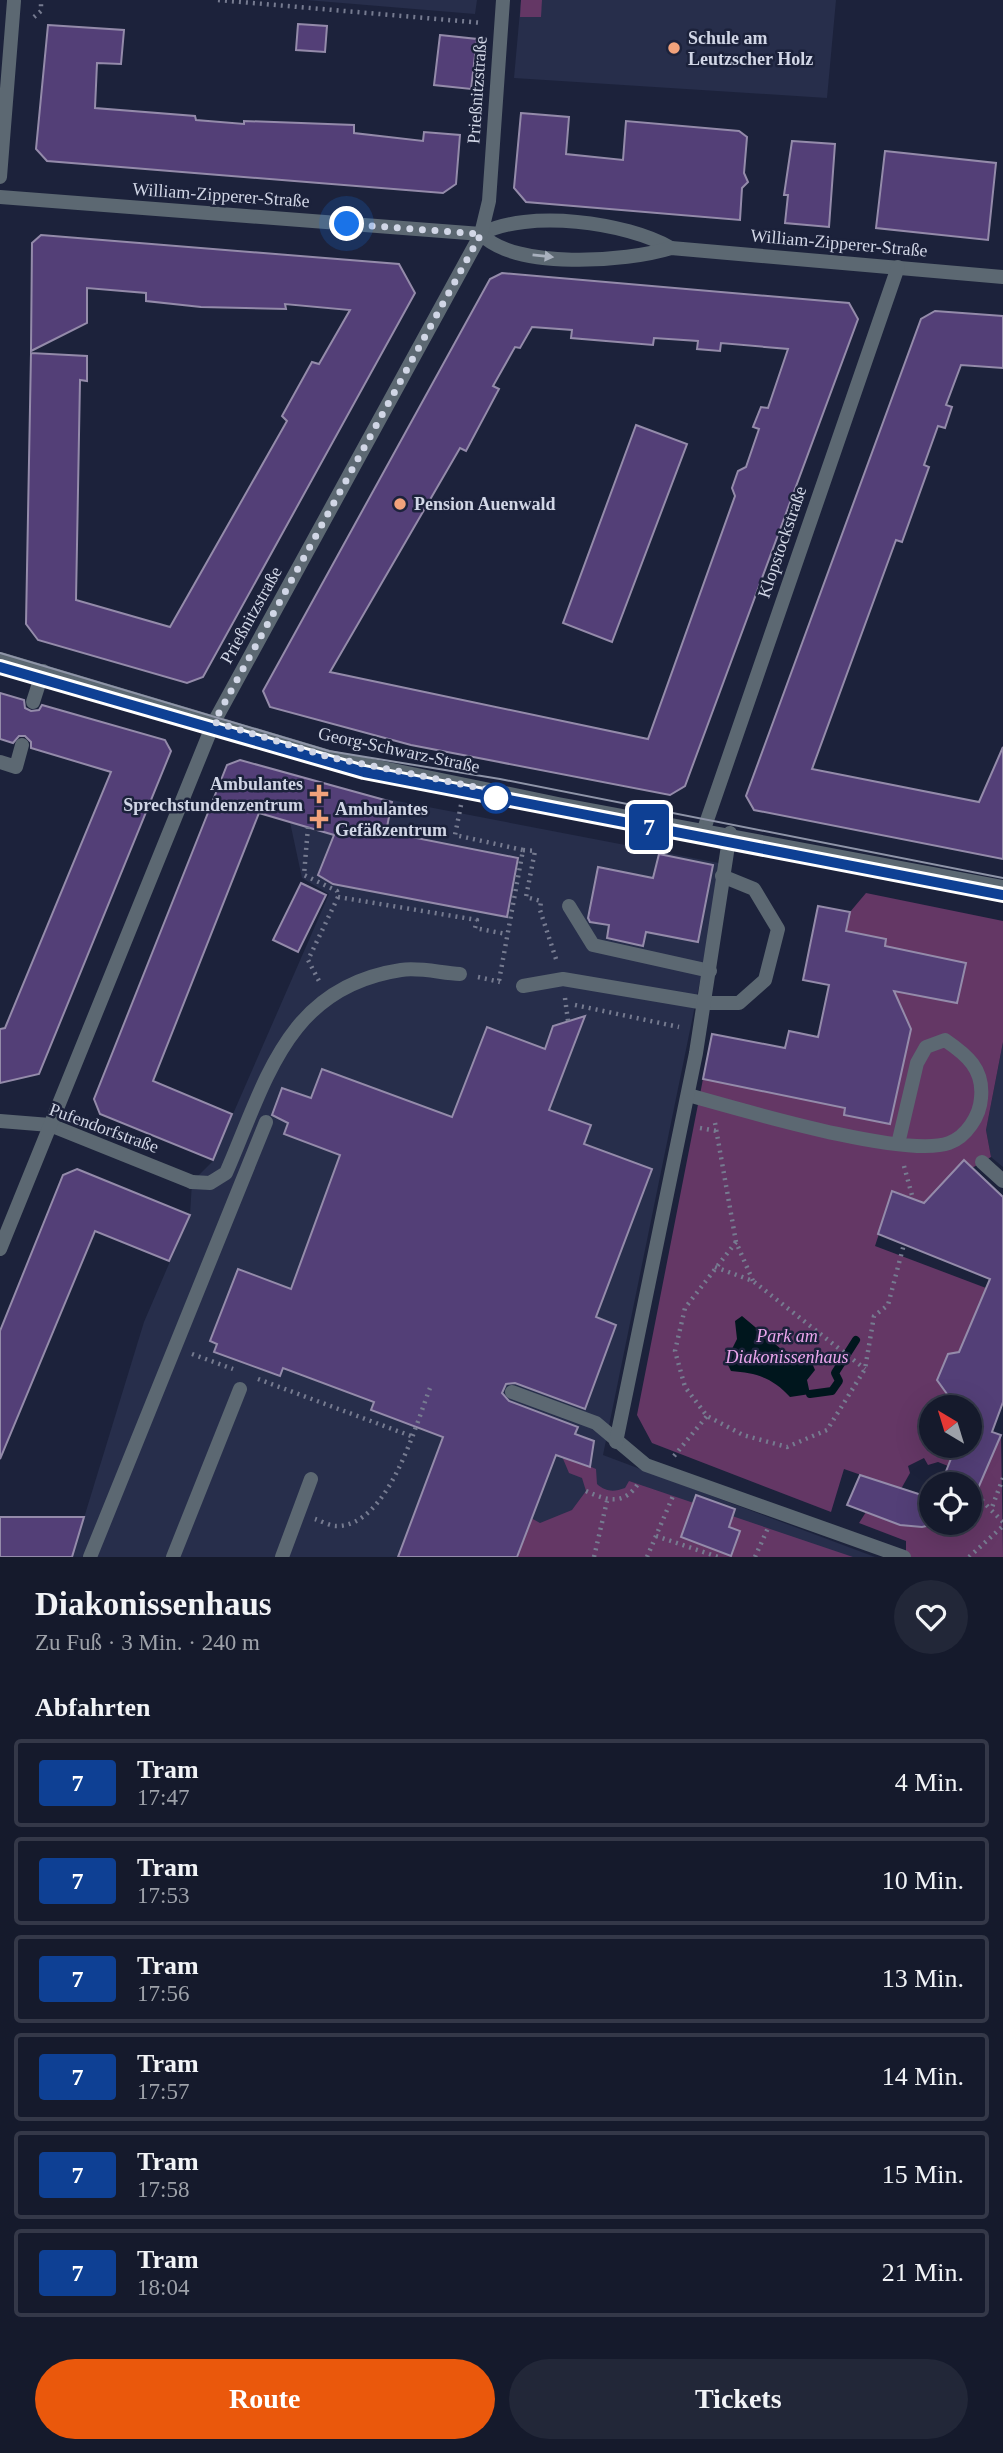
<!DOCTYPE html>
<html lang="de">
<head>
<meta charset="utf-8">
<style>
  :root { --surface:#151a2c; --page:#222738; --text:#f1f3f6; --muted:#9da1a9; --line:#343848; --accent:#ea580c }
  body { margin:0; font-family:"Times New Roman",serif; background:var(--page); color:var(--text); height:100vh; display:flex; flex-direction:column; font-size:26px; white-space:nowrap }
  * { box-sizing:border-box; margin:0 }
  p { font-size:23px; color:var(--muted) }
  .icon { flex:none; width:38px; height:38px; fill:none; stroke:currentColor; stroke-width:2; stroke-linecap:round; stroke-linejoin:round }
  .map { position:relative; height:1557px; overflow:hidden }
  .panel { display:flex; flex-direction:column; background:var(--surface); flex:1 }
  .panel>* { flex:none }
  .badge { padding:0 14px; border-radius:5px; font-size:24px; line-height:46px }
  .needle { width:46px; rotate:322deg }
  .fabs { position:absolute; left:919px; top:1395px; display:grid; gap:14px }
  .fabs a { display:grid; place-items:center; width:63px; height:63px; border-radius:50%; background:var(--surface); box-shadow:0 7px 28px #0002,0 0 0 2px var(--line); font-size:35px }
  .you { position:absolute; width:35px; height:35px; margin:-18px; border:5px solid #fff; border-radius:50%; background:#1a73e8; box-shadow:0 0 0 10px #1a73e833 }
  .map>.badge { position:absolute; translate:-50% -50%; box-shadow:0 0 0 4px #fff }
  h2 { padding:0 35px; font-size:26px; line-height:63px }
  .round { display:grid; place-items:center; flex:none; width:74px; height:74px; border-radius:37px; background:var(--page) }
  .headline { display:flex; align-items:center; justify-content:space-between; height:119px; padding:0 35px }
  h1 { font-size:33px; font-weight:800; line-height:52px }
  .button { display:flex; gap:14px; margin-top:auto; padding:14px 35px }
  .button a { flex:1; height:80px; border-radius:42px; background:var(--accent); color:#fff; font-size:28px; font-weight:800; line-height:80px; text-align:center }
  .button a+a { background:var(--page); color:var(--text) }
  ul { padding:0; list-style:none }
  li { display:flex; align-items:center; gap:21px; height:88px; margin:0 14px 10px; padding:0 21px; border:4px solid var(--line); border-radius:7px }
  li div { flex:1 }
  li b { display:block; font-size:26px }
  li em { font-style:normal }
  li .badge { min-width:77px; font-weight:700; text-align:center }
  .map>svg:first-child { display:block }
</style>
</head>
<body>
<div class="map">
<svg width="1003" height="1557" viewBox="0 0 1003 1557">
  <rect width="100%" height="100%" fill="#1c223b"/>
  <g fill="#272e4b">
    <path d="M306 0H477L475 14Z"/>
    <path d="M521 0H836L827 98 514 78Z"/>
    <path d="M306 778 371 796 724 864 603 1455 875 1557H72L144 1322 190 1215 192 1182 212 1162 329 894 302 878 290 822Z"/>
    <path d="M1003 1042V1167L991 1157 986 1130Z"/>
  </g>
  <g fill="#643765">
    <path d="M521 0H542L541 17H520Z"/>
    <path d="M866 893 1003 921V1042L986 1130 991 1157 972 1168 964 1161 924 1203 893 1191 875 1246 986 1288 959 1352 948 1354 938 1380 947 1394 941 1407H931V1446H956L948 1466 938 1462 928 1465 924 1458 908 1466 910 1473 901 1489 844 1469 831 1512 652 1443 637 1415 703 1079 845 1108 844 1115 889 1124 903 1047C924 1025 892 1004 877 987L957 1003 966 963 885 946 886 939 846 931 850 912Z"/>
    <path d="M1001 1435 1003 1557H906V1541L859 1523 866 1512C883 1519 901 1527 919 1527 936 1527 953 1523 970 1522 970 1494 990 1462 1001 1435Z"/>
    <path d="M561 1454 596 1469 597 1484C606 1492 614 1492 625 1488L629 1481 853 1557H517L531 1518 540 1523 572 1510 586 1491 582 1478 569 1473Z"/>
  </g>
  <path fill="#00161d" d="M742 1316 781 1349 812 1363 815 1370 807 1380 810 1394 790 1397C773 1378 757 1373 731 1371L726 1361 737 1339 735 1321Z"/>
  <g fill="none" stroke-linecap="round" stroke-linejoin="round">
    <path stroke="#00161d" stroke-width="8" d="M810 1394 832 1391 839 1381 835 1373 856 1340"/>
  </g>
  <g fill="#533f77" stroke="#948baa" stroke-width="2" fill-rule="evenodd">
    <path d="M298 24 327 26 325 52 296 50Z"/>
    <path d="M48 25 124 30 121 64 97 63 95 108 195 116 196 120 244 124V121L354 125V133L423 141 424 132 460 135 456 184 443 193 47 161 36 149Z"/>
    <path d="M440 35 477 39 471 89 434 85Z"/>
    <path d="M521 113 569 117 566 154 623 160 626 121 739 131 747 137 744 173 748 182 742 188 740 220 526 202 514 188Z"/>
    <path d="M792 141 835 144 829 227 785 223 788 195H784Z"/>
    <path d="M885 151 996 163 988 240 876 228Z"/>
    <path d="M41 235 399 264 415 293 203 677 187 683 38 640 26 624 31 353 87 356V381L80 380 76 600 170 627 287 421 282 416 312 362 319 364 350 310 285 304 286 309 201 307 146 301V293L87 288V323L31 351 32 243Z"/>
    <path d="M502 273 849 303 858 319 685 786 670 795 411 745 270 707 263 691 490 279ZM532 327 572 330 571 338 653 345 654 338 698 341 697 349 720 351 721 343 788 349 768 408 761 407 753 427 759 429 746 467 738 471 732 488 735 496 648 739 330 672 460 448 466 451 499 389 493 386 515 347 520 348Z"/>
    <path d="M935 311 1003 316V368L961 365 946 405 952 407 945 428 938 426 924 465 929 467 902 542 896 540 812 769 979 802 1003 747V859L754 810 746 796 921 319Z"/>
    <path d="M636 425 687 444 612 642 563 623Z"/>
    <path d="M0 693 24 700 25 708 31 711 39 710 42 705 165 740 171 751 39 1074 0 1083V1029L5 1028 111 772 31 748V742L25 736H19L13 743 0 739Z"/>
    <path d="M240 760 392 802 386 832 518 858 507 917 333 884 318 875 334 835 259 813 153 1081 232 1114 213 1160 100 1114 94 1099 227 765Z"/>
    <path d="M659 854 713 865 698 942 646 932 643 946 607 938 609 925 590 922 588 918 598 867 653 878Z"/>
    <path d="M301 883 326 895 298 952 273 940Z"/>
    <path d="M818 906 850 912 846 931 886 939 885 946 966 963 957 1003 894 991 911 1029 890 1124 844 1115 845 1108 703 1079 712 1034 785 1048 789 1031 818 1037 829 985 803 980Z"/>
    <path d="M585 1016 549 1110 591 1125 584 1144 652 1169 596 1317 616 1325 585 1409 515 1383 506 1384 502 1393 509 1401 578 1427 575 1434 594 1441 590 1467 556 1455 517 1557H398L443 1437 371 1410 374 1402 283 1368 280 1376 214 1352 217 1344 210 1341 238 1269 291 1289 340 1155 284 1134 288 1123 272 1115 282 1088 311 1098 322 1069 452 1117 487 1027 545 1049 553 1026Z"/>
    <path d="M964 1160 1003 1197V1402L992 1432 1001 1435 970 1507V1484H941L956 1446H970L971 1407H941L947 1394 937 1380 948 1354 959 1352 990 1279 878 1234 892 1191 924 1203Z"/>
    <path d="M77 1169 190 1215 169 1261 95 1231 0 1459V1331L63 1175Z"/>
    <path d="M860 1475 931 1498V1522H944L922 1527 900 1525 847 1505Z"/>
    <path d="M696 1495 735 1509 729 1527 740 1531 731 1556 681 1537Z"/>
    <path d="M0 1517H84L72 1557H0Z"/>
  </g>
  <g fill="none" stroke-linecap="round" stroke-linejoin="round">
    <g stroke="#767b90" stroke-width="4.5" stroke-dasharray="2 5" stroke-linecap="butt">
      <path d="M218 0 483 23"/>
      <path d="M34 17 41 11V0"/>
      <path d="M461 805 455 835 523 850 499 981"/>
      <path d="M308 827 304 875 337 891 338 897 308 960 319 981"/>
      <path d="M523 850 535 851 526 897 541 901 540 910 557 962"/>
      <path d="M338 897 477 920 475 928 506 934"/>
      <path d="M478 977 500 982"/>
      <path d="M565 998 568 1021"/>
      <path d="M575 1005 679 1027"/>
      <path d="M715 1123 736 1242 753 1281"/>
      <path d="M700 1128 717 1131"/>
      <path d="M904 1166 913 1199"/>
      <path d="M736 1242 685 1308 675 1351 685 1387 707 1416 743 1435 787 1447 827 1430 865 1369 874 1316 888 1305 904 1244"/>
      <path d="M715 1267 753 1281 865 1369"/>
      <path d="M192 1354 233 1369"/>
      <path d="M258 1379 411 1436"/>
      <path d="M674 1456 707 1416"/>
      <path d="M1003 1478 991 1510 1003 1522"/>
      <path d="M586 1491C607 1501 625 1506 639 1482"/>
      <path d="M977 1495 991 1510"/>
      <path d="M315 1519C321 1521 330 1526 336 1526 388 1527 415 1427 430 1388"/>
      <path d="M656 1536 718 1557"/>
      <path d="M594 1557 607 1501"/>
      <path d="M647 1557 673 1496"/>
      <path d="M755 1557 768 1528"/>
      <path d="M969 1557 1003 1526"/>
    </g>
    <g stroke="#5c6872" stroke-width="14">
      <path d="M33 702 43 671"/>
      <path d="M0 762 16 767 22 745"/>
      <path d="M569 906 593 945 710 971"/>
      <path d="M523 986 563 979 705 1003H739L765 980 778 929 754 889 722 876"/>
      <path d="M688 1095C739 1109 905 1159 949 1143 966 1137 980 1116 981 1098 984 1069 967 1055 945 1040L926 1047 917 1063 898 1144"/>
      <path d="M982 1162 1003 1181"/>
      <path d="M192 1182 210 1183 226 1173C266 1082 286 987 401 970 419 967 441 973 460 974"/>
      <path d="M512 1392 596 1423 646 1465 904 1557"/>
      <path d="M616 1442 696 1053 730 833"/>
      <path d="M90 1557 266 1122"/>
      <path d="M173 1557 240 1389"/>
      <path d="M282 1557 311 1479"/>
    </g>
    <g stroke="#5c6872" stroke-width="14">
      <path d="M0 177 14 1"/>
      <path d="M0 197 481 234C528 209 626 222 671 248"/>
      <path d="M481 234C515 270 626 262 671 248L1003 277"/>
      <path d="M704 829 898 267"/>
      <path d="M0 1121 50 1125 192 1182"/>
      <path d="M0 1249 214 722 481 234 489 201 503 0"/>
    </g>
    <path stroke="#5c6872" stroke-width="14" d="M0 659 329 757 558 804 1003 887"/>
    <g stroke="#8f95a8" stroke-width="2">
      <path d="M0 653 329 751 500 779 1003 878"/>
      <path d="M0 667 364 772 1003 895"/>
    </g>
  </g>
  <defs><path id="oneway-solid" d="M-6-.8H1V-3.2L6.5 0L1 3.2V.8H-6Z" transform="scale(1.75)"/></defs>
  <use fill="#a8b0bd" href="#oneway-solid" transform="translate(543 256) rotate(6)"/>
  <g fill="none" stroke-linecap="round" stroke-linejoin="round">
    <g stroke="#fff" stroke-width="16">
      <path id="line" d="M0 667 364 772 1003 895"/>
    </g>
    <use href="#line" stroke="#0e4094" stroke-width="10"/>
    <path stroke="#d1d6e6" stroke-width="7" stroke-dasharray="0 12.6" d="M347 224 481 234 214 722 329 757 495 791 496 798"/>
  </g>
  <g fill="#f1a27b" stroke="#1c223b" stroke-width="2.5">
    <circle cx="674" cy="48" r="7"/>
    <circle cx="400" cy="504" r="7"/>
    <path d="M315.5 783.5h7v7h7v7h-7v7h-7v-7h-7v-7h7z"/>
    <path d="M315.5 808.5h7v7h7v7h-7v7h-7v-7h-7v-7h7z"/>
  </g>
  <circle fill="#fff" stroke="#0e4094" stroke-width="3.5" cx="496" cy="798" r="14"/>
  <g text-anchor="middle" stroke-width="5" stroke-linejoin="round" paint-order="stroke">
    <g font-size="18" font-weight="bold" fill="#d1d6e6" stroke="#1c223b" text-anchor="start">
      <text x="688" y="44">Schule am<tspan x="688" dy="21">Leutzscher Holz</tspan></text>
      <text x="414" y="510">Pension Auenwald</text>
      <text x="303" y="790" text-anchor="end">Ambulantes<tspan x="303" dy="21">Sprechstundenzentrum</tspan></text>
      <text x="335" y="815">Ambulantes<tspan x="335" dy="21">Gefäßzentrum</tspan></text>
    </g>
    <g font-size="18" fill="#d1d6e6" stroke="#1c223b">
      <text transform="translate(477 90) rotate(-86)" y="6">Prießnitzstraße</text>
      <text transform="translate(221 195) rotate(4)" y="6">William-Zipperer-Straße</text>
      <text transform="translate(839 243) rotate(5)" y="6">William-Zipperer-Straße</text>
      <text transform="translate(782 542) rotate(-71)" y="6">Klopstockstraße</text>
      <text transform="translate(251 615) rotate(-61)" y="6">Prießnitzstraße</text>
      <text transform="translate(399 750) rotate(12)" y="6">Georg-Schwarz-Straße</text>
      <text transform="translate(104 1128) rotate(20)" y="6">Pufendorfstraße</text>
    </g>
    <g font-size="18" font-style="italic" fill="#eba6ed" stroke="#1c223b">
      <text x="787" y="1342">Park am<tspan x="787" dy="21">Diakonissenhaus</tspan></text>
    </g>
  </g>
</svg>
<div class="fabs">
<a><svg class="needle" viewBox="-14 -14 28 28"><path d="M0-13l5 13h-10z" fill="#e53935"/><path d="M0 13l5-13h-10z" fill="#9da1a9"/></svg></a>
<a><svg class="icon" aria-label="locate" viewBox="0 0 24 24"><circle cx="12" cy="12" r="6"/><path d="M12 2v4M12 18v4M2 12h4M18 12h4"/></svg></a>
</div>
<div class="you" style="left:347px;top:224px"></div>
<b class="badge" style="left:649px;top:827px;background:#0e4094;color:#fff">7</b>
</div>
<section class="panel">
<div class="headline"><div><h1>Diakonissenhaus</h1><p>Zu Fuß · 3 Min. · 240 m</p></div><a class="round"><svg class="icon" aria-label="heart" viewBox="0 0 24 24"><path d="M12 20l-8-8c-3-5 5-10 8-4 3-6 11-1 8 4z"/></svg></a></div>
<h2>Abfahrten</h2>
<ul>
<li><span class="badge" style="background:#0e4094;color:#fff">7</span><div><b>Tram</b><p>17:47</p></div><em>4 Min.</em></li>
<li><span class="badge" style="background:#0e4094;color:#fff">7</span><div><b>Tram</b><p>17:53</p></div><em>10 Min.</em></li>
<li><span class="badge" style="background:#0e4094;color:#fff">7</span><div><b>Tram</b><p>17:56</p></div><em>13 Min.</em></li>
<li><span class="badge" style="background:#0e4094;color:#fff">7</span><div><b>Tram</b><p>17:57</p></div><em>14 Min.</em></li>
<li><span class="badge" style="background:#0e4094;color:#fff">7</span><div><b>Tram</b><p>17:58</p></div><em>15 Min.</em></li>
<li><span class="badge" style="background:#0e4094;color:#fff">7</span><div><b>Tram</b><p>18:04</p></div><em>21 Min.</em></li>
</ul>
<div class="button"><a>Route</a><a>Tickets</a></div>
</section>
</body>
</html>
